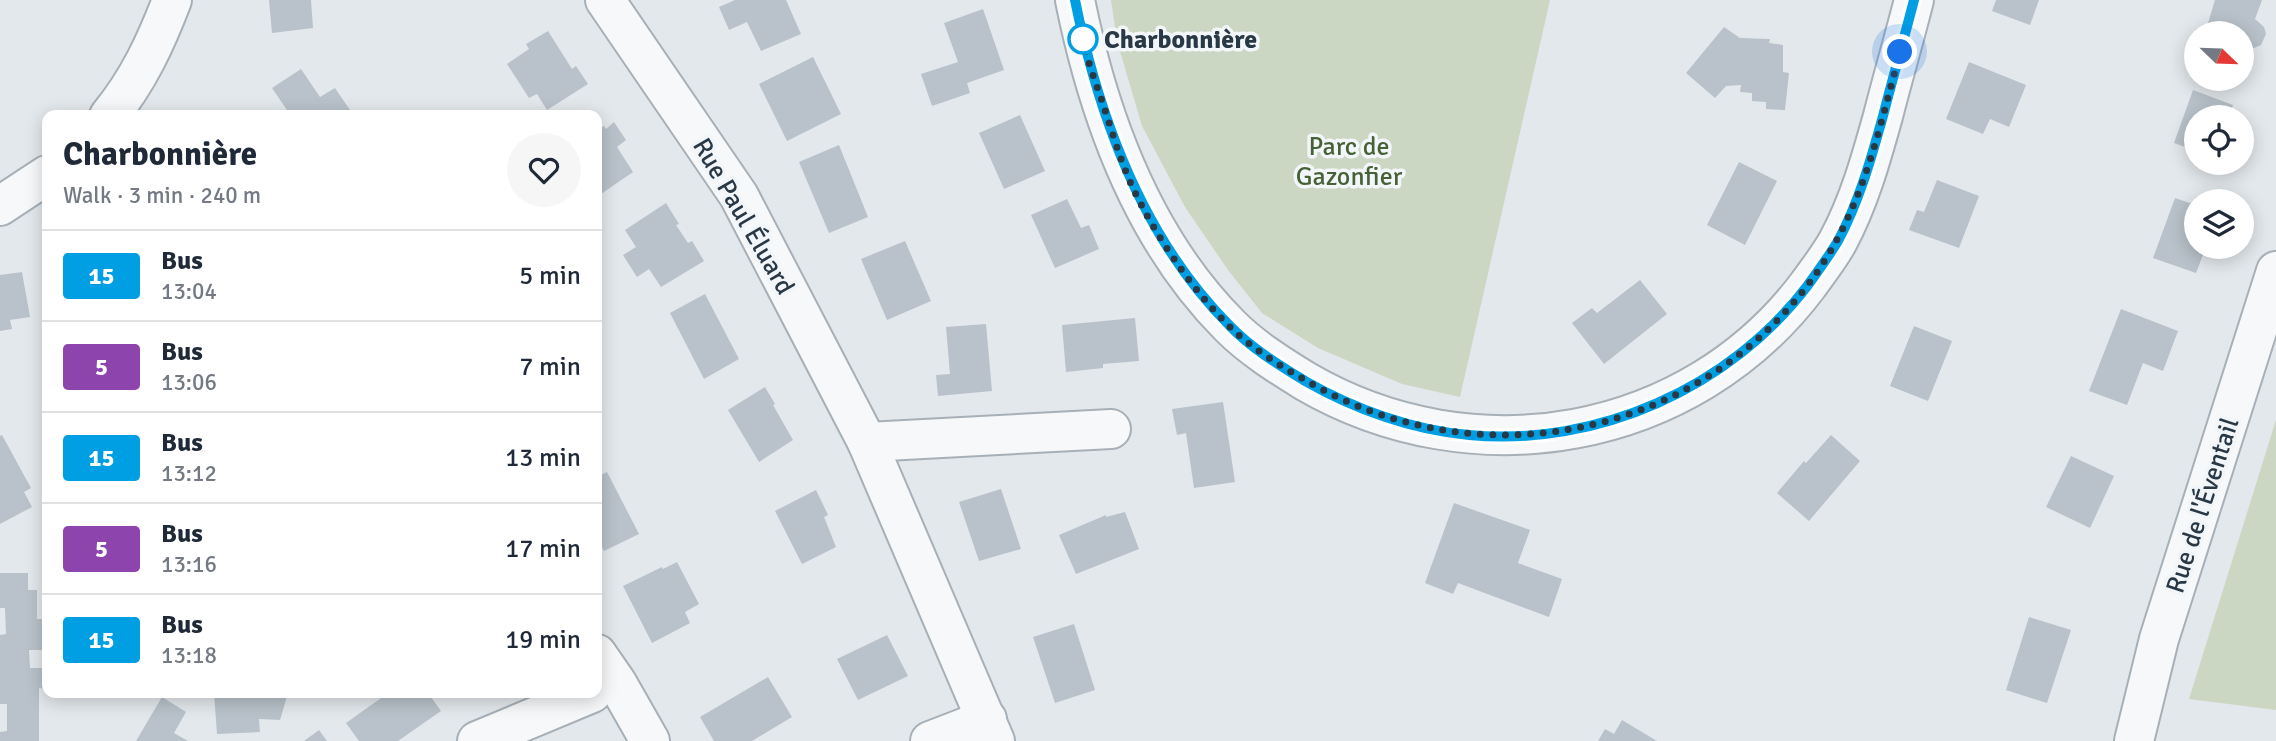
<!DOCTYPE html>
<html lang="en">
<head>
<meta charset="utf-8">
<style>
  :root { --surface:#fff; --page:#f6f6f7; --text:#1f2937; --muted:#747a83; --line:#e0e1e3 }
  body { margin:0; font-family:Signika,sans-serif; background:var(--page); color:var(--text); height:100vh; display:flex; flex-direction:column; font-size:26px; white-space:nowrap }
  * { box-sizing:border-box; margin:0 }
  p { font-size:23px; color:var(--muted) }
  .icon { flex:none; width:38px; height:38px; fill:none; stroke:currentColor; stroke-width:2; stroke-linecap:round; stroke-linejoin:round }
  .map { position:relative; flex:1; overflow:hidden }
  .drawer { position:absolute; left:42px; top:110px; width:560px; height:588px; display:flex; flex-direction:column; background:var(--surface); border-radius:14px; box-shadow:0 4px 18px #0003 }
  .drawer>* { flex:none }
  .badge { padding:0 14px; border-radius:5px; font-size:24px; line-height:46px }
  .needle { width:46px; rotate:113deg }
  .buttons { position:absolute; left:2184px; top:21px; display:grid; gap:14px }
  .buttons a { display:grid; place-items:center; width:70px; height:70px; border-radius:50%; background:var(--surface); box-shadow:0 4px 18px #0003; font-size:35px }
  .you { position:absolute; width:35px; height:35px; margin:-18px; border:5px solid #fff; border-radius:50%; background:#1a73e8; box-shadow:0 0 0 10px #1a73e833 }
  .map>.badge { position:absolute; translate:-50% -50%; box-shadow:0 0 0 4px #fff }
  .round { display:grid; place-items:center; flex:none; width:74px; height:74px; border-radius:37px; background:var(--page) }
  .headline { display:flex; align-items:center; justify-content:space-between; height:119px; padding:0 21px }
  h1 { font-size:33px; font-weight:700; line-height:52px }
  ul { padding:0; list-style:none }
  li { display:flex; align-items:center; gap:21px; height:91px; padding:0 21px; border-top:2px solid var(--line) }
  li div { flex:1 }
  li b { display:block; font-size:26px }
  li em { font-style:normal }
  li .badge { min-width:77px; font-weight:700; text-align:center }
  .map>svg:first-child { display:block }
</style>
</head>
<body>
<div class="map">
<svg width="2276" height="741" viewBox="0 0 2276 741">
  <rect width="100%" height="100%" fill="#e3e8ec"/>
  <g fill="#cbd6c3">
    <path d="M1111 0H1550L1460 397 1402 384 1318 348 1262 313 1228 270 1185 207 1142 126 1117 41Z"/>
    <path d="M2276 420V710L2189 699Z"/>
  </g>
  <g fill="#b9c2ca">
    <path d="M269 0H311L313 28 272 33Z"/>
    <path d="M735 0H786L801 34 761 51 747 22 729 30 719 7Z"/>
    <path d="M1996 0H2039L2030 25 1992 11Z"/>
    <path d="M2215 0H2262L2255 19 2264 27 2266 34 2261 45 2252 49 2242 46V33H2205Z"/>
    <path d="M983 9 1004 70 967 83 970 93 932 106 921 74 958 62 944 23Z"/>
    <path d="M1724 27 1740 38 1770 39 1769 43 1783 45V72L1789 73 1785 110 1766 109V102L1752 101V93L1740 92 1741 85 1726 86 1715 98 1686 73Z"/>
    <path d="M548 31 572 69 576 66 588 84 547 110 537 94 529 98 507 64 529 49 526 44Z"/>
    <path d="M813 57 841 114 787 141 759 84Z"/>
    <path d="M1969 62 2026 85 2009 127 1990 119 1983 134 1946 119Z"/>
    <path d="M301 69 320 97 335 88 352 113 348 116H291L272 88Z"/>
    <path d="M2193 90 2233 105 2229 117H2196V151L2174 143Z"/>
    <path d="M1020 115 1045 171 1004 189 979 133Z"/>
    <path d="M614 122 626 140 617 147 633 172 601 194 597 187V130L604 126 606 129Z"/>
    <path d="M839 145 868 217 829 233 799 162Z"/>
    <path d="M1739 162 1777 181 1745 245 1707 225Z"/>
    <path d="M1937 180 1979 196 1959 248 1909 230 1917 210 1924 212Z"/>
    <path d="M2175 198 2196 205V247H2206L2196 273 2153 258Z"/>
    <path d="M1067 199 1081 228 1089 225 1099 249 1055 268 1031 215Z"/>
    <path d="M666 203 679 224 676 225 688 243 692 241 704 261 661 287 649 269 637 277 623 255 636 247 625 230Z"/>
    <path d="M905 241 931 301 887 320 861 259Z"/>
    <path d="M22 272 30 317 10 320 12 329 0 331V275Z"/>
    <path d="M1640 280 1667 314 1604 364 1572 323 1592 308 1597 313Z"/>
    <path d="M705 294 739 359 704 379 670 313Z"/>
    <path d="M2121 309 2178 331 2163 371 2143 363 2127 405 2089 391Z"/>
    <path d="M1135 318 1139 361 1103 364V368L1066 372 1062 325Z"/>
    <path d="M986 324 992 391 938 396 936 375 950 374 946 327Z"/>
    <path d="M1914 326 1952 341 1928 401 1890 386Z"/>
    <path d="M765 387 775 404 773 405 793 440 759 462 728 410Z"/>
    <path d="M1223 402 1235 482 1194 488 1186 433 1177 435 1172 409Z"/>
    <path d="M2 435 31 488 24 492 32 507 0 524V436Z"/>
    <path d="M1831 435 1860 461 1809 521 1777 493 1804 461 1806 463Z"/>
    <path d="M2071 456 2114 476 2090 528 2046 507Z"/>
    <path d="M607 472 639 534 604 551 597 538V477Z"/>
    <path d="M1001 489 1021 549 979 561 959 502Z"/>
    <path d="M816 490 828 515 824 517 836 547 802 564 775 511Z"/>
    <path d="M1454 503 1530 530 1518 563 1562 579 1549 617 1458 583 1453 594 1425 583Z"/>
    <path d="M1125 512 1139 549 1076 574 1059 535 1106 515V517Z"/>
    <path d="M677 562 699 604 685 612 690 623 652 643 623 586 662 567 663 569Z"/>
    <path d="M0 573H28V590H37V619H47V650H29L30 668H47V689L39 688V741H0V732L7 731V704H0V635L6 634 5 608H0Z"/>
    <path d="M2029 617 2071 630 2047 703 2006 690Z"/>
    <path d="M1074 624 1095 690 1055 703 1033 637Z"/>
    <path d="M887 635 908 676 858 700 837 659Z"/>
    <path d="M768 677 792 717 752 741H714L700 717Z"/>
    <path d="M214 693H288L280 720 259 719 260 732 217 734Z"/>
    <path d="M388 693H428L441 711 398 741H359L346 723Z"/>
    <path d="M162 697 186 712 174 733 188 741H136Z"/>
    <path d="M1622 720 1657 741H1598L1605 729 1614 734Z"/>
    <path d="M319 730 327 741H304Z"/>
  </g>
  <g fill="none" stroke-linecap="round" stroke-linejoin="round">
    <g stroke="#a7b0b7" stroke-width="42">
      <g id="minor">
        <path d="M605 0 739 196 867 442 995 741"/>
        <path d="M1075 0C1099 119 1143 239 1230 326 1252 348 1279 365 1305 381 1473 479 1690 442 1808 285 1818 271 1830 256 1838 241 1859 202 1871 159 1883 116 1893 77 1904 39 1914 0"/>
        <path d="M109 116C138 81 156 42 172 0"/>
        <path d="M0 206 47 175"/>
        <path d="M867 442 1111 429"/>
        <path d="M597 654 617 683 650 741"/>
        <path d="M477 741 592 693"/>
        <path d="M930 741 987 719"/>
        <path d="M2134 741 2159 639 2276 271"/>
      </g>
    </g>
    <use href="#minor" stroke="#f6f8f9" stroke-width="38"/>
  </g>
  <g fill="none" stroke-linecap="round" stroke-linejoin="round">
    <g stroke="#fff" stroke-width="16">
      <path id="line" d="M1075 0C1099 119 1143 239 1230 326 1251 348 1279 365 1305 381 1354 409 1412 430 1469 435 1597 447 1730 388 1808 285 1818 271 1829 256 1838 241 1859 202 1871 159 1883 116 1893 77 1904 39 1914 0"/>
    </g>
    <use href="#line" stroke="#009fe3" stroke-width="10"/>
    <path stroke="#293845" stroke-width="7" stroke-dasharray="0 12.6" d="M1083 39C1087 61 1096 83 1103 104 1112 131 1120 160 1132 186 1154 234 1193 291 1231 328 1253 349 1280 366 1307 381 1474 479 1688 441 1807 286 1862 214 1877 137 1900 52"/>
  </g>
  <circle fill="#fff" stroke="#009fe3" stroke-width="3.5" cx="1083" cy="39" r="14"/>
  <g text-anchor="middle" stroke-width="7" stroke-linejoin="round" paint-order="stroke">
    <g font-size="26" font-weight="bold" fill="#293845" stroke="#f2f6f9" text-anchor="start">
      <text x="1104" y="48">Charbonnière</text>
    </g>
    <g font-size="26" fill="#466136" stroke="#f2f6f9">
      <text x="1349" y="155">Parc de<tspan x="1349" dy="30">Gazonfier</tspan></text>
    </g>
    <g font-size="26" fill="#293845" stroke="#f2f6f9">
      <text transform="translate(744 216) rotate(60)" y="9">Rue Paul Éluard</text>
      <text transform="translate(2202 505) rotate(-72)" y="9">Rue de l'Éventail</text>
    </g>
  </g>
</svg>
<div class="buttons">
<a><svg class="needle" viewBox="-14 -14 28 28"><path d="M0-13l5 13h-10z" fill="#e53935"/><path d="M0 13l5-13h-10z" fill="#747a83"/></svg></a>
<a><svg class="icon" aria-label="locate" viewBox="0 0 24 24"><circle cx="12" cy="12" r="6"/><path d="M12 2v4M12 18v4M2 12h4M18 12h4"/></svg></a>
<a><svg class="icon" aria-label="layers" viewBox="0 0 24 24"><path d="M12 4l9 5-9 5-9-5zM3 14l9 5 9-5"/></svg></a>
</div>
<div class="you" style="left:1900px;top:52px"></div>
<section class="drawer">
<div class="headline"><div><h1>Charbonnière</h1><p>Walk · 3 min · 240 m</p></div><a class="round"><svg class="icon" aria-label="heart" viewBox="0 0 24 24"><path d="M12 20l-8-8c-3-5 5-10 8-4 3-6 11-1 8 4z"/></svg></a></div>
<ul>
<li><span class="badge" style="background:#009fe3;color:#fff">15</span><div><b>Bus</b><p>13:04</p></div><em>5 min</em></li>
<li><span class="badge" style="background:#8e44ad;color:#fff">5</span><div><b>Bus</b><p>13:06</p></div><em>7 min</em></li>
<li><span class="badge" style="background:#009fe3;color:#fff">15</span><div><b>Bus</b><p>13:12</p></div><em>13 min</em></li>
<li><span class="badge" style="background:#8e44ad;color:#fff">5</span><div><b>Bus</b><p>13:16</p></div><em>17 min</em></li>
<li><span class="badge" style="background:#009fe3;color:#fff">15</span><div><b>Bus</b><p>13:18</p></div><em>19 min</em></li>
</ul>
</section>
</div>
</body>
</html>
